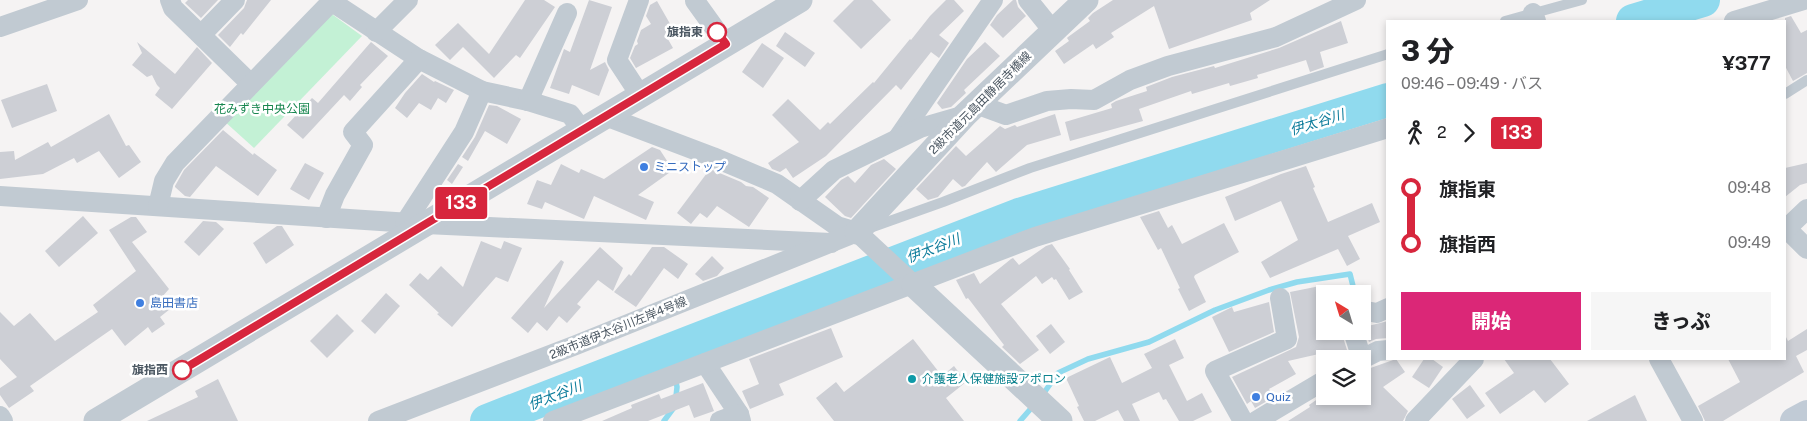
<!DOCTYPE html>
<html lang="ja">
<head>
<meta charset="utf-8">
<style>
  :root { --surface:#fff; --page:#f6f6f6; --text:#202124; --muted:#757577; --accent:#db2777 }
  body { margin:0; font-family:"Public Sans","Noto Sans JP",sans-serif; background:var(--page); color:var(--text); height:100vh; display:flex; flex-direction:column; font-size:19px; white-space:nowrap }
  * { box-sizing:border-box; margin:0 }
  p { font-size:16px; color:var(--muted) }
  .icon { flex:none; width:28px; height:28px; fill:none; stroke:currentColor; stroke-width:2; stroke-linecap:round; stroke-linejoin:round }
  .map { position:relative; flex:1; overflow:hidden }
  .drawer { position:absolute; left:1386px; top:20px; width:400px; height:340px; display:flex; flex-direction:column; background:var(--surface); border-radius:0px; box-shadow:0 2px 8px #0003 }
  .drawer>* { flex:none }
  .badge { padding:0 10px; border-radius:4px; font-size:18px; line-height:32px }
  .needle { width:32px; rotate:322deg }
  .tools { position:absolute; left:1316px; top:285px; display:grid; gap:10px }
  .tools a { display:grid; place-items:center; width:55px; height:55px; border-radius:0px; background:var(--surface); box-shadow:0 2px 8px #0003; font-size:25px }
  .map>.badge { position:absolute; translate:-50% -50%; box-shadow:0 0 0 2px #fff }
  .legs { display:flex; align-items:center; gap:8px; height:55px; padding:0 15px; font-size:16px }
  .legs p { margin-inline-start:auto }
  .overview { display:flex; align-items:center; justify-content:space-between; height:85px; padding:0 15px }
  h1 { font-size:28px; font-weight:800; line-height:38px }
  .primary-button { display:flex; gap:10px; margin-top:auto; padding:10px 15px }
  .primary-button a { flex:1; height:58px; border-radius:0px; background:var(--accent); color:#fff; font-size:20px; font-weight:800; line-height:58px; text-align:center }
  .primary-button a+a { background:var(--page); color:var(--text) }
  ul { padding:0 15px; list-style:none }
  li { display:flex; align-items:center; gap:18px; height:55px; font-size:19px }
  li i { display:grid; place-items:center; width:8px; height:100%; margin:0 6px; background:currentColor }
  li i::after { content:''; width:12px; height:12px; margin:-6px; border:4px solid; border-radius:50%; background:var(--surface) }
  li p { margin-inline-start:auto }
  li:first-child i { background:linear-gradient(#0000 50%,currentColor 0) }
  li:last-child i { background:linear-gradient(currentColor 50%,#0000 0) }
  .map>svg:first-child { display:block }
</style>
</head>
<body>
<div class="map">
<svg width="1807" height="421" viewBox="0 0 1807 421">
  <rect width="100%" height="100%" fill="#f5f3f3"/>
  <path fill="#c3f1d5" d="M329 12 362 36 254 148 223 120Z"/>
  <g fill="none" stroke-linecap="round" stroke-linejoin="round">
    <g stroke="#90daee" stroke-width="5.5">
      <path d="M1041 397 1058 373 1088 359 1149 342 1215 310 1269 290 1297 282 1350 274 1355 294"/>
      <path d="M664 421 675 406 677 387 670 351"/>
      <path d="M1020 421 1034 405"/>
    </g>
    <g stroke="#90daee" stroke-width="34">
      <path d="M1633 21 1703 0"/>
      <path d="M487 421 1019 215 1388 100"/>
    </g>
  </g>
  <g fill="#cdcfd5">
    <path d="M188 0H218L201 18 185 3Z"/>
    <path d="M247 0H271L243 35 241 33 230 47 218 35 244 8Z"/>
    <path d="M525 0H544L555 7 520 58 516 55 494 78 463 47 450 60 435 45 458 23 489 54Z"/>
    <path d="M589 0 612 7 590 70 605 62 609 70 599 96 572 85 569 94 550 88 564 49 570 52Z"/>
    <path d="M854 0H872L891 20 861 49 833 21Z"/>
    <path d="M946 0H954L964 11 939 35 949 43 939 58 931 52 901 90 896 85 826 156 793 178 786 168 780 172 772 169 768 163 799 142 772 115 788 99 820 130 828 122 830 124 873 82 874 83 910 39 911 40 930 16Z"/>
    <path d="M1013 0H1016L1018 7 1026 16 1003 38 990 25 997 15Z"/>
    <path d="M1113 0H1270L1250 13 1252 20 1169 49 1154 6 1111 33 1114 37 1096 49 1093 44 1064 64 1055 51 1069 41 1067 38 1068 37 1090 21 1088 18 1093 13Z"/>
    <path d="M657 1 673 29 665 34 673 48 636 68 630 58 635 46 638 44 637 41 641 30 651 24 646 16 650 5Z"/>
    <path d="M1791 16 1801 33 1807 30V73L1793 81 1785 66V18Z"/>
    <path d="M1341 21 1348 43 1320 52 1324 67 1310 72 1306 60 1257 75 1258 78 1230 86 1229 83 1192 94 1191 91 1139 109 1143 121 1070 141 1065 122 1112 108 1111 104 1116 101 1147 91 1146 87 1172 77 1214 66 1215 68 1279 48Z"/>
    <path d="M785 32 815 53 805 67 776 46Z"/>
    <path d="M137 42 175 74 197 47 212 63 172 109 155 95 160 88 157 85 152 75 147 77 132 65 142 53Z"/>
    <path d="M371 42 388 56 360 85 362 87 350 101 344 95 303 139 287 125 312 98 318 103Z"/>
    <path d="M985 42 1000 56 964 90 966 93 951 107 942 109 937 103 967 59Z"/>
    <path d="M762 43 784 58 763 88 742 72Z"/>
    <path d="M422 74 434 82 435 81 454 90 446 103 438 98 431 110 419 103 407 118 395 108 405 93Z"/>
    <path d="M47 84 57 111 12 128 1 100Z"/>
    <path d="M489 105 497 106 521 119 507 144 485 131 468 161 462 157 475 137Z"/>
    <path d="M109 114 126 146 129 145 141 162 119 178 99 151 77 163 74 158 43 174 0 179V152L14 151 15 160 48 142 51 147Z"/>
    <path d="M1055 114 1061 135 1027 145 996 172 987 162 965 186 962 187 953 179 938 197 928 200 916 189 956 146 966 156 1000 126 1005 129 1015 125 1017 127Z"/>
    <path d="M223 130 253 155 254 153 277 170 258 196 216 166 190 197 185 196 175 187V186L184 170Z"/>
    <path d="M652 147 660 150 673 170 638 195 654 202 646 220 594 196 584 219 545 202 542 209 527 204 537 180 551 185 561 164 579 173 581 169 604 179Z"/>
    <path d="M884 159 896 169 851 218 845 216 825 197 841 180 848 176 855 183 871 165Z"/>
    <path d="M305 163 324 173 309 200 290 189Z"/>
    <path d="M1807 163V183L1800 185 1785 197V168Z"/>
    <path d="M458 164 463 167 452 184 447 180Z"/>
    <path d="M1306 166 1315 187 1313 188 1328 222 1372 203 1380 222 1348 236 1360 259 1347 266 1338 249 1270 278 1261 262 1298 240 1281 201 1235 221 1225 197 1281 174Z"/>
    <path d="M710 169 741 182 746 186 753 187 769 198 749 227 717 206 707 218 700 213 691 224 677 213Z"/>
    <path d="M1159 211 1168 228 1172 225 1182 244 1224 223 1239 252 1195 275 1194 277 1206 302 1189 311 1178 289 1180 288 1161 248 1158 250 1140 217Z"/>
    <path d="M83 216 98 233 59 267 45 251Z"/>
    <path d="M131 217H136L147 232 132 242 169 289 161 298 170 309 160 317 165 324 152 333 148 327 125 346 112 329 30 386 34 391 9 408 0 395V388L17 377 0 359V312L14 326 30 313 55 341 98 312 93 305 136 271 109 230Z"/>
    <path d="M203 221 216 222 224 229 199 256 184 242Z"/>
    <path d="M277 226H282L294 245 266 264 253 243Z"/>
    <path d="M481 241 501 249 504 241 522 248 508 282 496 277 452 327 437 314 439 313 409 285 420 273 428 280 441 266 463 287Z"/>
    <path d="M1052 244 1070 269 1069 270 1083 292 1069 300 1056 279 1054 280 1052 277 1042 284 1036 276 1001 304 1039 350 1020 364 1002 347 1004 345 968 298 966 299 956 280 974 273 980 284 1011 259 1013 258 1019 265 1046 246Z"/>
    <path d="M600 247 623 268 613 291 598 280 577 304 581 307 567 323 559 316 547 331 537 322 528 333 511 318 561 260 564 262 544 308Z"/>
    <path d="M652 247H664L688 264 678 279 664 268 636 307 614 292 629 274 631 276Z"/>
    <path d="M712 256 724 268 717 276 703 281 695 274Z"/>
    <path d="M1325 285V331H1341L1347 350 1332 354V351L1288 361 1296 374 1269 389 1274 397 1255 408 1251 401 1247 404 1232 377 1296 347 1299 337 1290 292Z"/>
    <path d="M386 293 400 306 375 334 361 321Z"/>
    <path d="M1269 302 1274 332 1229 352 1212 317 1232 307 1234 312Z"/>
    <path d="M337 314 354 331 327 358 310 341Z"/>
    <path d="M1388 321V338L1376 339 1369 342 1364 327Z"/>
    <path d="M1051 324 1065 342 1050 354 1036 336Z"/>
    <path d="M831 328 843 357 779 384 784 395 750 409 742 391 759 384 749 359Z"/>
    <path d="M1807 329V350L1796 356 1804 372 1723 421H1705L1698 406 1740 382 1728 359H1785V335L1788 341Z"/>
    <path d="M913 339 942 376 954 366 966 382 946 398 964 421H834L816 398 836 382 844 392Z"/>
    <path d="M1175 339 1184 358 1169 365 1187 401 1202 393 1212 412 1193 421H1179L1166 399 1163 400 1159 392 1132 404 1140 421H1124L1118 410 1095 421H1084L1077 407 1079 406 1066 378 1110 357 1122 383 1152 368 1144 354Z"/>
    <path d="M1396 359 1405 372 1383 387 1408 411 1403 421H1288L1310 407 1309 405 1322 396H1362V371Z"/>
    <path d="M1424 359H1432L1443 367 1429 388 1412 377Z"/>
    <path d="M1504 359H1550L1569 384 1545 403 1534 390 1500 414 1485 393 1514 373Z"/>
    <path d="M218 379 238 421H147L198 397 195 391Z"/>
    <path d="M703 383 714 411 694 418 689 405 648 421H602L632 408 631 405 659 394 661 399Z"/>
    <path d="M1470 385 1485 406 1467 419 1452 399Z"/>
    <path d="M1635 395 1647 421H1587Z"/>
  </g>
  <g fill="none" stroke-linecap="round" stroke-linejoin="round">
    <g stroke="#c1cad2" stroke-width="10">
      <path d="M1505 21 1582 0"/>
      <path d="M1785 94 1807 80"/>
      <path d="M870 228 943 202 1030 168 1388 54"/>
    </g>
    <g stroke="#c1cad2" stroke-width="20">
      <path d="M170 0 173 8 251 84"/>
      <path d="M329 0 419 59 482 91 528 101 570 114 582 130"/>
      <path d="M639 0 617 60 640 95"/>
      <path d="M696 0 695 1 726 44"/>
      <path d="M1028 0 1053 31"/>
      <path d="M1533 13 1536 21"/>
      <path d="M1734 21 1804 0"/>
      <path d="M0 27 78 0"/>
      <path d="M376 32 408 0"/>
      <path d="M201 35 235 0"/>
      <path d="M528 101 567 13"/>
      <path d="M976 104 1006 115 1047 101 1071 99 1094 100 1130 80 1168 66 1276 37 1356 0"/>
      <path d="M605 116 713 157 777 184 837 226 857 232 914 285"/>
      <path d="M898 138 993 0"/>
      <path d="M0 196 426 224 831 243"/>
      <path d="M800 201 834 170 920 128 965 115"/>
      <path d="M158 206 164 181 175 163 331 2"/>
      <path d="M326 218 335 195 363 145 353 132 419 59"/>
      <path d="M405 223 464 132 482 91"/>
      <path d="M1785 227 1807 249"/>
      <path d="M1787 228 1807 209"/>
      <path d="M1362 316 1366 311 1377 313 1388 308"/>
      <path d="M1353 331 1362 359"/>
      <path d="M1362 359 1378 351 1388 350"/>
      <path d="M1659 359 1693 421"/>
      <path d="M705 363 739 414 741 421"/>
      <path d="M0 416 3 421"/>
      <path d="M378 421 576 345 857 232"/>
      <path d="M553 421 1035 237 1388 128"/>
      <path d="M720 421 739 414"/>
      <path d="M1243 421 1215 371 1287 339 1280 298"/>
      <path d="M1256 421 1325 380"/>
      <path d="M1415 421 1474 359"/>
    </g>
    <g stroke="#c1cad2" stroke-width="25">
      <path d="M857 232 965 115 1086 0"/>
      <path d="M914 285 1060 421"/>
      <path d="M96 421 800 0"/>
    </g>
    <path stroke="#c1cbd6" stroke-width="28" d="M1794 421 1807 414"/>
  </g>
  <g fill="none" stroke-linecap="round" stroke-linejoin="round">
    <g stroke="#fff" stroke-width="11">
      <path id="line-1" d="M182 370 726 44 717 32"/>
    </g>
    <use href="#line-1" stroke="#d7263d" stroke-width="8"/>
  </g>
  <g fill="#fff" stroke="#d7263d" stroke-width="2.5">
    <circle cx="717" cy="32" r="9"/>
    <circle cx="182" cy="370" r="9"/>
  </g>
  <g fill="#3f7fe0" stroke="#fff" stroke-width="2">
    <circle cx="644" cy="167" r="5"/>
    <circle cx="140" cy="303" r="5"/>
    <circle cx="1256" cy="397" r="5"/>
  </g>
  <circle fill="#0f9aa8" stroke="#fff" stroke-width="2" cx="912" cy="379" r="5"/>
  <g text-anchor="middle" stroke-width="5" stroke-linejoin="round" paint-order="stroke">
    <g font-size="12" font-weight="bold" fill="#4a5661" stroke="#fff" text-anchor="end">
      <text x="703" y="36">旗指東</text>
      <text x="168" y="374">旗指西</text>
    </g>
    <g font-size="12" fill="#4a5661" stroke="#fff">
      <text transform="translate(980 103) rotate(-45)" y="4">2級市道元島田静居寺橋線</text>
      <text transform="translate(618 328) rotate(-22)" y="4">2級市道伊太谷川左岸4号線</text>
    </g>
    <g font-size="12" fill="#17864f" stroke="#fff">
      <text x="262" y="113">花みずき中央公園</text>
    </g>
    <g font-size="12" fill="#366cbe" stroke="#fff" text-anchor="start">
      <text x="654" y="171">ミニストップ</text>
      <text x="150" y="307">島田書店</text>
      <text x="1266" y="401">Quiz</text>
    </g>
    <g font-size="12" fill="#0d838f" stroke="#fff" text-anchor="start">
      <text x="922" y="383">介護老人保健施設アポロン</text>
    </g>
    <g font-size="14" font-style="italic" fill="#0c7c9b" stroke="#fff">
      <text transform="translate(1317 122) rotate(-17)" y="5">伊太谷川</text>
      <text transform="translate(933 248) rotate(-21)" y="5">伊太谷川</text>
      <text transform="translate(555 395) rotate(-21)" y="5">伊太谷川</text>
    </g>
  </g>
</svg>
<div class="tools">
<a><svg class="needle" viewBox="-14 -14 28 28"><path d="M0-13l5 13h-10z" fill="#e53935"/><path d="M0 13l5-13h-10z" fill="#757577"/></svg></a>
<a><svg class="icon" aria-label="layers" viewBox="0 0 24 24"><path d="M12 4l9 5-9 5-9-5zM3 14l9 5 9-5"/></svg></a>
</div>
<b class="badge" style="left:461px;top:203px;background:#d7263d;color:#fff">133</b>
<section class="drawer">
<div class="overview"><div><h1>3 分</h1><p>09:46 – 09:49 · バス</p></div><b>¥377</b></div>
<div class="legs"><svg class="icon" aria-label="walk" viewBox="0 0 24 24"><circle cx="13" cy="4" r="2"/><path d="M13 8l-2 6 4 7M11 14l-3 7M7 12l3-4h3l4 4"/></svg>2<svg class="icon" aria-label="forward" viewBox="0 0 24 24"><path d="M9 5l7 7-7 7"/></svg><b class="badge" style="background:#d7263d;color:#fff">133</b></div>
<ul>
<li><i style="color:#d7263d"></i><b>旗指東</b><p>09:48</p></li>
<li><i style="color:#d7263d"></i><b>旗指西</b><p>09:49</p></li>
</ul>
<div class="primary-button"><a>開始</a><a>きっぷ</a></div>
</section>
</div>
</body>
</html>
